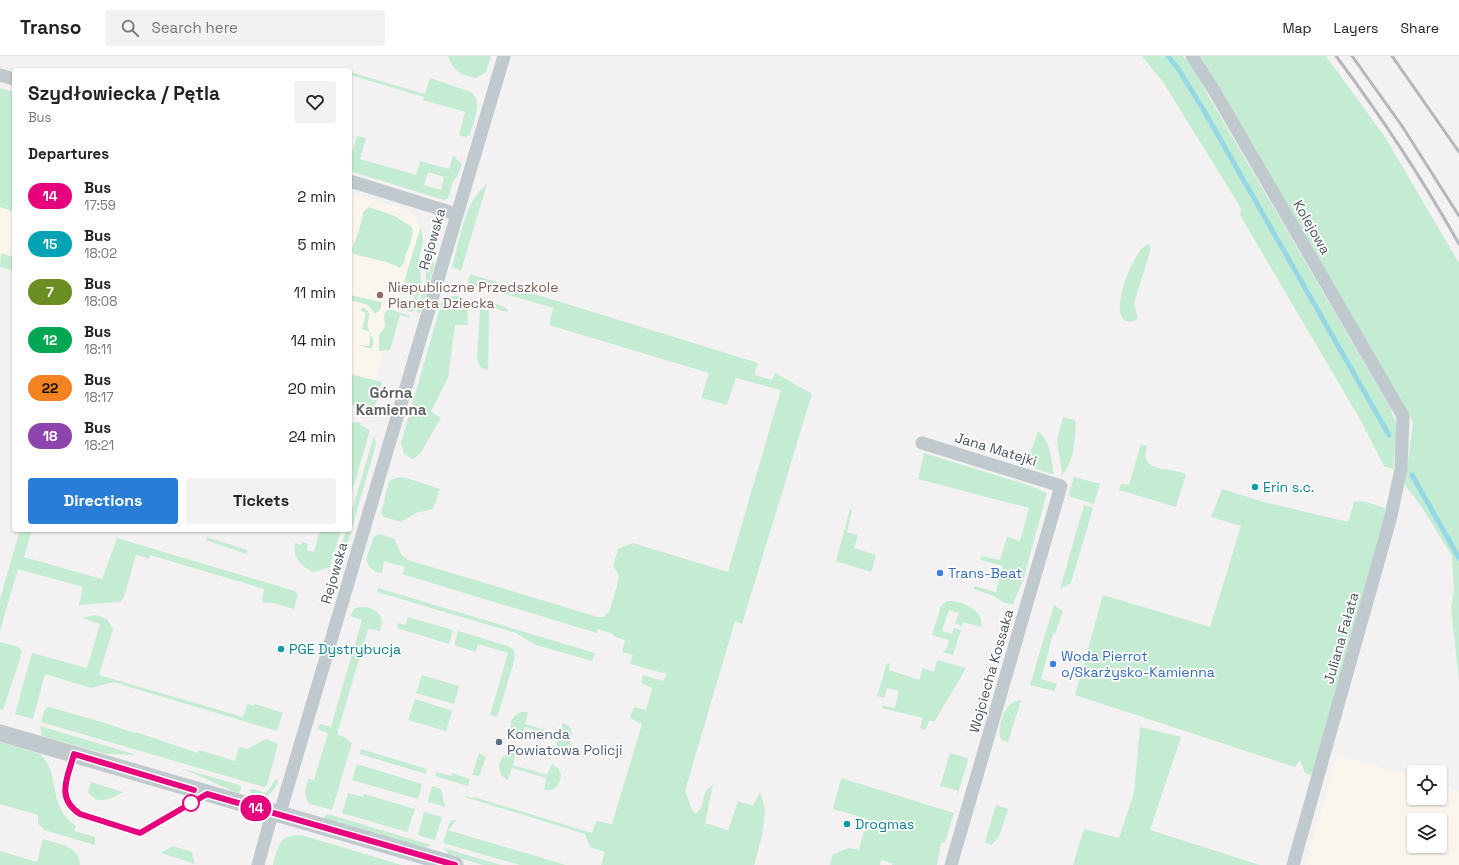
<!DOCTYPE html>
<html lang="en">
<head>
<meta charset="utf-8">
<style>
  :root { --surface:#fff; --page:#f2f2f2; --text:#222; --muted:#767676; --line:#e0e0e0; --accent:#297dd6 }
  body { margin:0; font-family:"Space Grotesk",sans-serif; background:var(--page); color:var(--text); height:100vh; display:flex; flex-direction:column; font-size:15px; white-space:nowrap }
  * { box-sizing:border-box; margin:0 }
  p { font-size:13px; color:var(--muted) }
  .icon { flex:none; width:22px; height:22px; fill:none; stroke:currentColor; stroke-width:2; stroke-linecap:round; stroke-linejoin:round }
  .map { position:relative; flex:1; overflow:hidden }
  .side { position:absolute; left:12px; top:12px; width:340px; height:464px; display:flex; flex-direction:column; background:var(--surface); border-radius:4px; box-shadow:0 1px 3px #0004 }
  .side>* { flex:none }
  .badge { padding:0 8px; border-radius:13px; font-size:14px; line-height:26px }
  .fabs { position:absolute; left:1407px; top:709px; display:grid; gap:8px }
  .fabs a { display:grid; place-items:center; width:40px; height:40px; border-radius:4px; background:var(--surface); box-shadow:0 1px 3px #0004; font-size:20px }
  .map>.badge { position:absolute; translate:-50% -50%; box-shadow:0 0 0 2px #fff }
  h2 { padding:0 16px; font-size:15px; line-height:36px }
  .round { display:grid; place-items:center; flex:none; width:42px; height:42px; border-radius:4px; background:var(--page) }
  .head { display:flex; align-items:center; justify-content:space-between; height:68px; padding:0 16px }
  h1 { font-size:19px; font-weight:700; line-height:30px }
  .action { display:flex; gap:8px; margin-top:auto; padding:8px 16px }
  .action a { flex:1; height:46px; border-radius:4px; background:var(--accent); color:#fff; font-size:16px; font-weight:700; line-height:46px; text-align:center }
  .action a+a { background:var(--page); color:var(--text) }
  ul { padding:0; list-style:none }
  li { display:flex; align-items:center; gap:12px; height:48px; padding:0 16px }
  li div { flex:1 }
  li b { display:block; font-size:15px }
  li em { font-style:normal }
  li .badge { min-width:44px; font-weight:700; text-align:center }
  header { display:flex; align-items:center; gap:24px; box-sizing:border-box; height:56px; padding:0 20px; background:var(--surface); border-bottom:1px solid var(--line) }
  header strong { font-size:19px }
  nav { display:flex; gap:22px; margin-inline-start:auto; font-size:14px }
  .search { width:280px; height:36px; background:var(--page); display:flex; align-items:center; gap:10px; box-sizing:border-box; padding:0 14px; border-radius:4px; color:var(--muted); font-size:15px }
  .map>svg:first-child { display:block }
</style>
</head>
<body>
<header>
<strong>Transo</strong>
<div class="search"><svg class="icon" aria-label="search" viewBox="0 0 24 24"><circle cx="10" cy="10" r="6"/><path d="M15 15l6 6"/></svg>Search here</div>
<nav><a>Map</a><a>Layers</a><a>Share</a></nav>
</header>
<div class="map">
<svg width="1459" height="809" viewBox="0 0 1459 809">
  <rect width="100%" height="100%" fill="#f3f1f1"/>
  <g fill="#fbf6ed" fill-rule="evenodd">
    <path d="M0 121 14 125V217L0 211Z"/>
    <path d="M350 138 410 155 421 170 375 325 350 317Z"/>
    <path d="M1337 699 1414 721V742H1440V729L1459 735V809H1305ZM1414 764H1440V790H1414Z"/>
  </g>
  <g fill="#c4ecd2" fill-rule="evenodd">
    <path d="M448 0H491L486 16 476 22C462 20 452 14 448 0Z"/>
    <path d="M1142 0H1183L1192 12 1390 351 1397 370 1396 388 1393 413 1384 410 1361 365 1240 159 1241 152 1163 26Z"/>
    <path d="M1200 0H1326L1385 81 1459 207V625L1451 552 1454 534 1452 500 1421 450 1405 429 1413 366 1221 33Z"/>
    <path d="M350 16 425 38 430 22 471 36C484 46 473 66 470 79L465 81 459 79 465 56 423 44 424 41 350 19Z"/>
    <path d="M0 32 14 36V156L0 151Z"/>
    <path d="M357 80 366 82 360 103 416 119 420 105 449 113 453 100 457 101 456 103 462 108 457 121 453 125 448 142 444 144 350 115V94H353ZM428 116 444 121 441 134 424 129Z"/>
    <path d="M487 128 461 215 452 211C460 184 464 146 487 128Z"/>
    <path d="M369 151 395 160 412 171C414 177 409 195 405 199V205L400 212C390 205 366 202 354 198L352 194C356 181 362 169 363 156Z"/>
    <path d="M421 170 423 186 419 202 421 228 414 255 411 256 397 250 411 254 418 230 404 226Z"/>
    <path d="M1148 188 1150 189V196L1134 247 1138 262C1135 265 1131 267 1126 265 1108 259 1134 192 1148 188Z"/>
    <path d="M1 197 13 201 14 199V217L13 215 0 211Z"/>
    <path d="M426 205 435 207 420 257 417 256 426 223Z"/>
    <path d="M470 218 758 307 754 319 772 324 775 317 777 318 812 338 742 568 735 565 685 735 693 756 697 757C706 750 700 735 713 729L705 767 728 774 738 745 753 750 760 736 765 753 762 780 754 809H601L605 796 590 791 585 778 465 741V740L473 742 474 741 592 777 596 765 612 768 642 668 630 662 634 651 646 654 652 632 641 627 643 619 663 625 667 618 630 608 633 599 622 596 625 584 613 580V578L598 573 597 577 402 518 405 511 384 505 382 517C374 516 369 512 366 504L374 480 380 478 395 483 401 498 408 504 598 561H603L609 556 618 526 619 519 613 510 618 493 633 487 728 516 781 334 736 322 727 349 701 342 709 317 549 269 553 252 468 227Z"/>
    <path d="M350 239 382 246 380 254 375 258 368 249 350 244Z"/>
    <path d="M452 240H460L467 245 468 269H455L448 322 431 355 441 362 420 398 413 403 404 398 401 387 442 245Z"/>
    <path d="M485 247C491 246 504 249 508 254L507 256 489 251 488 314 481 312 477 303 480 254Z"/>
    <path d="M363 252C374 256 366 265 368 272 371 281 376 283 372 293L358 289 369 290 371 276 362 273 366 257 360 254Z"/>
    <path d="M389 253 410 260V262L400 259 390 294 379 295V279L385 271C385 264 381 257 389 253Z"/>
    <path d="M350 318 382 326 374 353 366 350 365 352 350 348Z"/>
    <path d="M1063 361 1075 364C1077 379 1073 410 1061 420L1062 416 1057 385Z"/>
    <path d="M355 366 361 367 360 369 370 374 350 443V367Z"/>
    <path d="M1038 375C1051 386 1051 403 1054 419L1026 409Z"/>
    <path d="M374 380 376 388 348 486 343 501 336 509 346 474H350V461Z"/>
    <path d="M1141 388 1147 390C1138 420 1174 409 1186 419L1176 451 1119 434 1121 428 1129 429Z"/>
    <path d="M924 397 1031 430 1047 437 1023 524 1013 548 1004 547 994 540 974 533V530L996 536 1003 510 980 504 981 500 1000 504 1007 481 1020 485 1029 452 918 423Z"/>
    <path d="M403 421 440 433 433 453 416 457 401 466 384 461 381 457 389 425 396 422Z"/>
    <path d="M1074 421 1100 428 1094 448 1068 440Z"/>
    <path d="M1222 433 1264 446 1348 466 1354 446 1363 445 1385 452 1384 462 1312 719 1305 717 1300 704 1295 711 1075 639 1103 539 1210 571 1241 470 1211 461Z"/>
    <path d="M1084 449 1093 452 1071 527 1060 533Z"/>
    <path d="M850 453 852 454 847 476 858 479 854 492 876 499 871 516 836 505Z"/>
    <path d="M20 474H32L24 501 102 523 117 482 295 535 298 539 294 553 274 547H263L262 544 264 533 150 499 149 503 136 499 124 541 120 546 79 549 83 531 18 513 0 575V543Z"/>
    <path d="M320 474H341L330 511 314 516C302 511 292 502 295 487L301 489 302 486 308 488 306 494 314 496Z"/>
    <path d="M207 481 247 494 248 496 246 498 206 484Z"/>
    <path d="M378 532 595 597 592 605 536 589 516 577 377 536Z"/>
    <path d="M947 545C960 544 986 554 981 571L963 566 962 570 955 568 959 557 949 554 942 575 952 578 954 572 961 574 953 599 943 596 944 594H946L949 584 932 579 941 550Z"/>
    <path d="M1054 549 1063 555 1055 578H1053L1041 623 1057 628 1054 635 1030 629Z"/>
    <path d="M359 551C375 550 386 559 380 575L368 573 338 674V679L347 682 348 685 352 687 332 754 308 747 305 736 308 723 314 724 328 677 317 673 318 670 321 668 331 671 362 564 350 560 354 553Z"/>
    <path d="M95 559 107 563 113 573 99 619 243 661 247 648 254 650 255 648 283 657 277 675 113 626 91 632 45 618 33 663 15 658 32 597 87 612 100 568 82 562Z"/>
    <path d="M408 561 453 574 449 588 397 572 398 567 405 569Z"/>
    <path d="M458 575 508 590 514 594 515 602 497 661 490 659 508 597 478 588 476 596 454 589Z"/>
    <path d="M0 586 19 591 22 596 3 654 0 653Z"/>
    <path d="M937 604 966 612 935 665H929L925 674 920 672 923 662 882 652 883 649 895 652 899 635 887 632 884 642 877 640 887 607 890 608 889 614 919 624 923 612 934 616Z"/>
    <path d="M422 619 459 630 454 648 416 637Z"/>
    <path d="M415 643 452 655 446 675 408 664Z"/>
    <path d="M1021 644 1008 686 1001 684C996 671 1004 645 1021 644Z"/>
    <path d="M49 651 105 667 135 677 136 676 198 697 199 694 235 705 239 691 247 693 266 683 278 688 267 729 264 731 41 666 45 653Z"/>
    <path d="M521 656H528L525 668 559 678 563 667 570 671 572 678 570 688 562 694 556 693 558 681 525 671 520 683C507 677 508 661 521 656Z"/>
    <path d="M40 670 137 699 106 698 42 680Z"/>
    <path d="M1140 671 1181 681 1150 774 1260 809H1073L1084 773 1119 782 1134 737Z"/>
    <path d="M0 686 40 698C63 721 45 747 76 770L74 775 95 781V789L44 774 38 767V759L0 748Z"/>
    <path d="M361 693 427 713 426 718 360 698Z"/>
    <path d="M479 697 486 701 479 720 472 719Z"/>
    <path d="M509 697H516L513 709 547 719 552 708 558 712 561 719C560 729 555 736 544 734L546 722 512 712 508 724C496 718 496 702 509 697Z"/>
    <path d="M950 697 967 702 968 704 957 741 958 735 940 730Z"/>
    <path d="M357 708 422 728 418 743 352 724Z"/>
    <path d="M184 713 239 729 241 732 239 738Z"/>
    <path d="M436 716 451 720 452 717 470 723 468 730 435 720Z"/>
    <path d="M841 722 954 757 945 786 941 787 937 809H892V807L881 804 880 809H830L833 798 849 792 859 794 867 763 833 753Z"/>
    <path d="M276 723 278 724C275 739 262 745 249 740L250 734 253 733 266 737Z"/>
    <path d="M91 726 123 736C111 742 98 751 88 736Z"/>
    <path d="M432 730 441 733 445 751 428 746Z"/>
    <path d="M348 737 363 741 364 738 415 753 407 776 342 757Z"/>
    <path d="M996 749 1008 753 999 781 991 789 985 786Z"/>
    <path d="M424 756 442 761 435 784 418 779Z"/>
    <path d="M328 758 431 789 424 792 341 767 340 765 336 766 323 762Z"/>
    <path d="M452 764H457L448 774 566 809H520L443 787 449 768Z"/>
    <path d="M297 779H301L402 809H273C277 794 279 779 297 779Z"/>
    <path d="M43 783C58 788 80 790 80 809H0V795L37 806Z"/>
    <path d="M173 790 192 796 195 808 161 797Z"/>
    <path d="M444 792 501 809H483L456 801 455 799H449Z"/>
  </g>
  <g fill="none" stroke-linecap="round" stroke-linejoin="round">
    <g stroke="#95d8e5" stroke-width="5">
      <path d="M1168 0 1179 14 1203 53 1389 379"/>
      <path d="M1412 419 1459 502"/>
    </g>
    <g stroke="#c0c9ce" stroke-width="13">
      <path d="M1192 0 1215 36 1403 360 1401 413 1390 464 1293 809"/>
      <path d="M0 19 14 23"/>
      <path d="M350 125 456 158"/>
      <path d="M922 387 1061 430 951 809"/>
      <path d="M258 809 270 765 282 750 504 0"/>
    </g>
    <path stroke="#c0c9ce" stroke-width="17" d="M0 677 455 809"/>
    <g stroke="#b4b7bb" stroke-width="3">
      <path d="M1336 0C1381 60 1422 122 1459 188"/>
      <path d="M1352 0 1402 70 1459 160"/>
      <path d="M1392 0 1459 96"/>
    </g>
  </g>
  <g fill="none" stroke-linecap="round" stroke-linejoin="round">
    <g stroke="#fff" stroke-width="9">
      <path id="line" d="M194 734 74 698C68 721 55 742 80 758L140 777 207 738 455 809"/>
    </g>
    <use href="#line" stroke="#e6007e" stroke-width="6"/>
  </g>
  <circle fill="#8d6e63" stroke="#fff" stroke-width="1.5" cx="380" cy="239" r="4"/>
  <g fill="#0f9aa8" stroke="#fff" stroke-width="1.5">
    <circle cx="1255" cy="431" r="4"/>
    <circle cx="281" cy="593" r="4"/>
    <circle cx="847" cy="768" r="4"/>
  </g>
  <g fill="#3f7fe0" stroke="#fff" stroke-width="1.5">
    <circle cx="940" cy="517" r="4"/>
    <circle cx="1053" cy="608" r="4"/>
  </g>
  <circle fill="#5c6f8a" stroke="#fff" stroke-width="1.5" cx="499" cy="686" r="4"/>
  <circle fill="#fff" stroke="#e6007e" stroke-width="2" cx="191" cy="747" r="8"/>
  <g text-anchor="middle" stroke-width="3.5" stroke-linejoin="round" paint-order="stroke">
    <g font-size="14" fill="#4a555d" stroke="#fff">
      <text transform="translate(1312 171) rotate(60)" y="5">Kolejowa</text>
      <text transform="translate(432 183) rotate(-74)" y="5">Rejowska</text>
      <text transform="translate(996 393) rotate(17)" y="5">Jana Matejki</text>
      <text transform="translate(334 517) rotate(-74)" y="5">Rejowska</text>
      <text transform="translate(1341 582) rotate(-74)" y="5">Juliana Fałata</text>
      <text transform="translate(991 615) rotate(-74)" y="5">Wojciecha Kossaka</text>
    </g>
    <g font-size="14" fill="#785e54" stroke="#fff" text-anchor="start">
      <text x="388" y="236">Niepubliczne Przedszkole<tspan x="388" dy="16">Planeta Dziecka</tspan></text>
    </g>
    <g font-size="14" fill="#0d838f" stroke="#fff" text-anchor="start">
      <text x="1263" y="436">Erin s.c.</text>
      <text x="289" y="598">PGE Dystrybucja</text>
      <text x="855" y="773">Drogmas</text>
    </g>
    <g font-size="14" fill="#366cbe" stroke="#fff" text-anchor="start">
      <text x="948" y="522">Trans-Beat</text>
      <text x="1061" y="605">Woda Pierrot<tspan x="1061" dy="16">o/Skarżysko-Kamienna</tspan></text>
    </g>
    <g font-size="14" fill="#4e5e75" stroke="#fff" text-anchor="start">
      <text x="507" y="683">Komenda<tspan x="507" dy="16">Powiatowa Policji</tspan></text>
    </g>
    <g font-size="15" font-weight="bold" fill="#5e6265" stroke="#fff">
      <text x="391" y="342">Górna<tspan x="391" dy="17">Kamienna</tspan></text>
    </g>
  </g>
</svg>
<div class="fabs">
<a><svg class="icon" aria-label="locate" viewBox="0 0 24 24"><circle cx="12" cy="12" r="6"/><path d="M12 2v4M12 18v4M2 12h4M18 12h4"/></svg></a>
<a><svg class="icon" aria-label="layers" viewBox="0 0 24 24"><path d="M12 4l9 5-9 5-9-5zM3 14l9 5 9-5"/></svg></a>
</div>
<b class="badge" style="left:256px;top:752px;background:#e6007e;color:#fff">14</b>
<section class="side">
<div class="head"><div><h1>Szydłowiecka / Pętla</h1><p>Bus</p></div><a class="round"><svg class="icon" aria-label="heart" viewBox="0 0 24 24"><path d="M12 20l-8-8c-3-5 5-10 8-4 3-6 11-1 8 4z"/></svg></a></div>
<h2>Departures</h2>
<ul>
<li><span class="badge" style="background:#e6007e;color:#fff">14</span><div><b>Bus</b><p>17:59</p></div><em>2 min</em></li>
<li><span class="badge" style="background:#00a3b4;color:#fff">15</span><div><b>Bus</b><p>18:02</p></div><em>5 min</em></li>
<li><span class="badge" style="background:#6b8e23;color:#fff">7</span><div><b>Bus</b><p>18:08</p></div><em>11 min</em></li>
<li><span class="badge" style="background:#00a651;color:#fff">12</span><div><b>Bus</b><p>18:11</p></div><em>14 min</em></li>
<li><span class="badge" style="background:#f58220;color:#111">22</span><div><b>Bus</b><p>18:17</p></div><em>20 min</em></li>
<li><span class="badge" style="background:#8e44ad;color:#fff">18</span><div><b>Bus</b><p>18:21</p></div><em>24 min</em></li>
</ul>
<div class="action"><a>Directions</a><a>Tickets</a></div>
</section>
</div>
</body>
</html>
